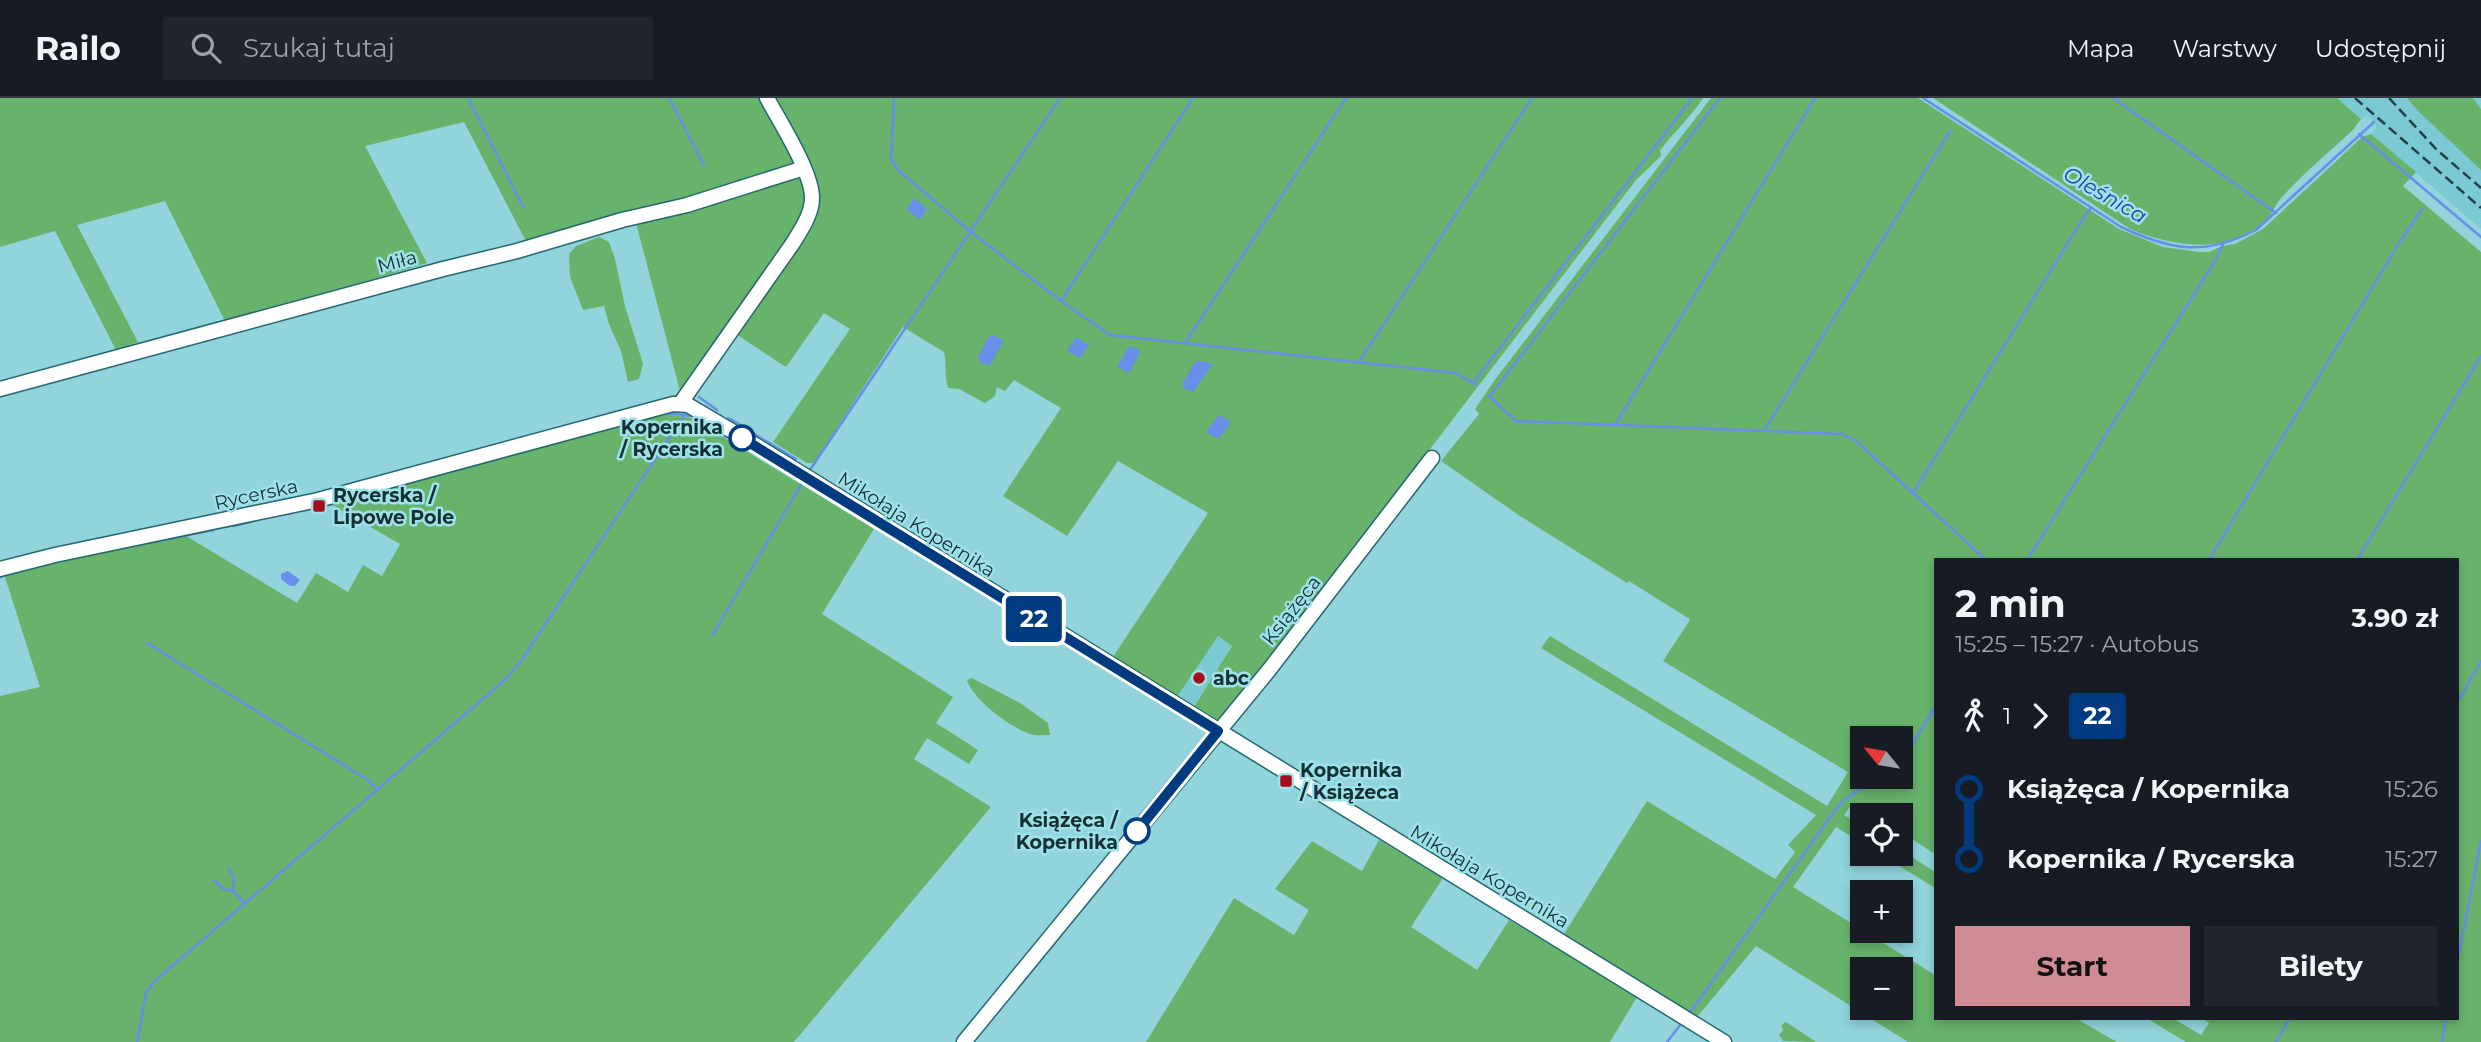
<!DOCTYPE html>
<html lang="pl">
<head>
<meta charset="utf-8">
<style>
  :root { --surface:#171b24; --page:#20242c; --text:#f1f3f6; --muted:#9ea1a6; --line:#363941; --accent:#cf8c94 }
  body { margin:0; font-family:Montserrat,sans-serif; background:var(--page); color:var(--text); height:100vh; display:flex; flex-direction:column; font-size:26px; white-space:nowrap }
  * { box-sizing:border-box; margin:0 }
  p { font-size:23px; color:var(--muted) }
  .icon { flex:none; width:38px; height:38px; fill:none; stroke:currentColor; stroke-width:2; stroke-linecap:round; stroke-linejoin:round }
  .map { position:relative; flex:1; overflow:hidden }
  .side { position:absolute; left:1934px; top:460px; width:525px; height:462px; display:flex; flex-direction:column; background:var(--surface); border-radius:0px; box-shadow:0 4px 10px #0003 }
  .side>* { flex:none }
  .badge { padding:0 14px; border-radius:5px; font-size:24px; line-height:46px }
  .needle { width:46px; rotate:300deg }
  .fabs { position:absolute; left:1850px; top:628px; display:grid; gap:14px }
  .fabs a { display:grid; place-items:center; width:63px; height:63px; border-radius:0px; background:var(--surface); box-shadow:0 4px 10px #0003; font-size:35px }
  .map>.badge { position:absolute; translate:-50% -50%; box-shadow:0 0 0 4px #fff }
  .legs { display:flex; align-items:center; gap:10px; height:77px; padding:0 21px; font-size:23px }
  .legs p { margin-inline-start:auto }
  .headline { display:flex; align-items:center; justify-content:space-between; height:119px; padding:0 21px }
  h1 { font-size:38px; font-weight:700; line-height:52px }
  .primary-button { display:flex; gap:14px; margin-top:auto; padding:14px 21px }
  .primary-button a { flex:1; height:80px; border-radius:0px; background:var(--accent); color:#111; font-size:28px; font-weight:700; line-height:80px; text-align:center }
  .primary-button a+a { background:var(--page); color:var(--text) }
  ul { padding:0 21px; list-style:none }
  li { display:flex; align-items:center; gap:24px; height:70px; font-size:26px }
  li i { display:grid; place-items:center; width:10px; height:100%; margin:0 9px; background:currentColor }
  li i::after { content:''; width:18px; height:18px; margin:-9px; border:5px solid; border-radius:50%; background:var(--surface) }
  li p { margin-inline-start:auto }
  li:first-child i { background:linear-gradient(#0000 50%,currentColor 0) }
  li:last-child i { background:linear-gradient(currentColor 50%,#0000 0) }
  header { display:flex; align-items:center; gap:42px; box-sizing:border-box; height:98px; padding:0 35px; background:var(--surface); border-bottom:2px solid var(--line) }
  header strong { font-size:33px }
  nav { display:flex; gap:38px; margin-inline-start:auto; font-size:24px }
  .search { width:490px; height:63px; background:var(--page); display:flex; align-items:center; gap:18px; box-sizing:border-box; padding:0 24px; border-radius:0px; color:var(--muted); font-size:26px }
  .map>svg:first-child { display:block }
</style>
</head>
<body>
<header>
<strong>Railo</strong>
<div class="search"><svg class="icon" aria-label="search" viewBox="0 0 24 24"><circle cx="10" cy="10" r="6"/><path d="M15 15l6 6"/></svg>Szukaj tutaj</div>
<nav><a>Mapa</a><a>Warstwy</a><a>Udostępnij</a></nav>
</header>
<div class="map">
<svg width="2481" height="944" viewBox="0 0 2481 944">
  <rect width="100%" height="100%" fill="#91d4dc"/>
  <g fill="#7bcad3">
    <path d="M2337 0H2481V131L2371 36 2377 28 2367 17 2361 21Z"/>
    <path d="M1218 538 1232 547 1194 609 1177 599Z"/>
  </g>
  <g fill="#68b36c" fill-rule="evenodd">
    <path d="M0 0H1703C1691 19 1674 34 1660 52L1661 58 1636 82 1225 619 1215 623 1194 609 1232 548 1218 538 1177 599 1113 559 1208 415 1118 363 1067 438 1003 398 1061 310 1014 282 1005 293 997 289 995 298 985 305 959 291 948 290C944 277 947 267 944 254L903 229 814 365H807L773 344 850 231 824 215 786 269 727 230 680 293 635 121 529 149 464 24 365 48 427 165 226 225 165 103 77 127 138 244 116 252 55 133 0 149Z"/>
    <path d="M1711 0H1918L2119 131 2163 149 2200 154H2209L2222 148 2235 146 2263 131 2362 39 2371 36 2416 74 2403 88 2481 154V944H2186L2148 921H2174L2201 937 2209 925 2203 921 2457 920V462H1936L1935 756 1901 734 1900 718 1873 717 1853 705 1844 717 1862 728V745L1836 729 1793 789 1935 877 1936 920 2077 921 2117 944H1908L1756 848 1697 919 1561 841 1647 703 1775 781 1795 754 1788 747 1816 717 1541 550 1550 538 1827 708 1848 674 1663 563 1690 522 1688 520 1629 483 1627 485 1520 418 1441 363 1479 316 1475 311 1494 283ZM1862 640H1900V679H1862ZM1862 872H1900V910H1862Z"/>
    <path d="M1933 0H2337L2361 21 2353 32C2329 54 2304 75 2282 99 2276 105 2273 115 2267 121 2231 158 2173 149 2130 131Z"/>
    <path d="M2407 0H2473L2481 11V72L2418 13Z"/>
    <path d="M599 139 609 144 615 161 625 208 643 266 639 281 628 284 621 253 609 226 604 208 583 212 570 179 569 156 576 148Z"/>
    <path d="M657 315 692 320 874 431 822 516 953 599 936 625 978 652 969 666 927 640 914 661 991 709 794 944H0V598L40 589 4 476 57 462 183 436 297 505 316 475 348 494 363 467 382 478 400 446 327 404Z"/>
    <path d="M972 580 1020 605 1048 625 1050 637C1045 637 1038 638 1034 637 1014 633 972 601 967 582Z"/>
    <path d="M1379 742 1443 780 1411 829 1477 872 1509 822 1637 899 1610 944H1146L1234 800 1294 837 1309 812 1275 791 1312 743 1362 773Z"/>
    <path d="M1901 752 1935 774V790L1880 756H1900Z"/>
    <path d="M1785 924 1789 926 1816 944 1783 943 1779 937 1783 932 1781 928Z"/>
  </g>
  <g fill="#678ee9">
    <path d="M914 100 927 111 920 122 906 111Z"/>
    <path d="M993 237 1004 243 989 268 980 264 978 259 988 240Z"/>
    <path d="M1076 239 1089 247 1080 260 1067 253Z"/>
    <path d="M1129 248 1139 251 1140 255 1129 275 1117 269Z"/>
    <path d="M1200 263 1213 266 1193 294 1184 290 1182 286 1195 264Z"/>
    <path d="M1219 317 1231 324 1219 341 1206 334Z"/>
    <path d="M288 473 300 482 295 488H290L281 481V476Z"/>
  </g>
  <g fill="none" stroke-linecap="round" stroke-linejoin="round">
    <g stroke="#678ee9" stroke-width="2.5">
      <path d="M468 0 523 109"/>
      <path d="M669 0 704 67"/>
      <path d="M894 0 891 61 898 72 971 134 1061 203 1110 237 1456 275 1476 287"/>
      <path d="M1923 0 2121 129C2172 153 2205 158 2256 132L2374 24"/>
      <path d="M2113 0 2276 115"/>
      <path d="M2359 36 2481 139"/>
      <path d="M2085 117 2091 110"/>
      <path d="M2395 151 2422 111"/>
      <path d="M2216 161 2223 146"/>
      <path d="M1061 203 1193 0"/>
      <path d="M1185 245 1346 0"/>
      <path d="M1359 264 1532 0"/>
      <path d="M1473 285 1692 0"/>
      <path d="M1489 298 1516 323 1842 336 1856 343 1986 462"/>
      <path d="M1490 298 1720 0"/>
      <path d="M699 299 717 312"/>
      <path d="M662 315 694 318"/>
      <path d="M728 320 741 327"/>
      <path d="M708 327 727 339"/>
      <path d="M1615 327 1815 0"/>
      <path d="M1764 333 1950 33"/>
      <path d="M756 337 796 361"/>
      <path d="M810 372 1060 0"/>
      <path d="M1913 395 2084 119"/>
      <path d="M328 407 507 358"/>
      <path d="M301 413 311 411"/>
      <path d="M264 420 292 415"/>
      <path d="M233 428 250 424"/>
      <path d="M153 444 213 432"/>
      <path d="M2027 462 2215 163"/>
      <path d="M2209 462 2393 155"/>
      <path d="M2357 462 2481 258"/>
      <path d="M0 479 17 474"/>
      <path d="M712 538 802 385 747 351"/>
      <path d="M147 545 371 684 376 692"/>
      <path d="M2457 605 2481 563"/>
      <path d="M1907 655 1936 607"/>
      <path d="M1900 663 1902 661"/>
      <path d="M228 770 234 779 233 793"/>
      <path d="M215 783 223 791 233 793 245 805"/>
      <path d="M2457 866 2481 743"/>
      <path d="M1691 913 1836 711 1844 702 1878 679"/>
      <path d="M137 944 146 895 157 881 506 581 521 563 685 316"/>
      <path d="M1667 944 1681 926"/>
      <path d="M2276 944 2290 920"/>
      <path d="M2442 944 2446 920"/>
    </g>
    <g stroke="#23686f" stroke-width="17">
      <g id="minor">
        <path d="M0 291 443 171 517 153 622 122 687 107 804 70"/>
        <path d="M680 306 793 145C801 132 812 116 812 100 812 74 780 24 767 0"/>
        <path d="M0 471 55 457 318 402 673 306 688 307 742 339 1724 944"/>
        <path d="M964 944 1269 572 1432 360"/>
      </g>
    </g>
    <use href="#minor" stroke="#fff" stroke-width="14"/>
    <g stroke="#214145" stroke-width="2.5" stroke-dasharray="10 5" stroke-linecap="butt">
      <path d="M2355 0 2481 110"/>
      <path d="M2389 0 2436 51 2481 90"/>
    </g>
  </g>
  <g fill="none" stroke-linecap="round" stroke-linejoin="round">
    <g stroke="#fff" stroke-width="16">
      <path id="line-1" d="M742 340 1218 633 1137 733"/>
    </g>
    <use href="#line-1" stroke="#003b80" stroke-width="10"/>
  </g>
  <g fill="#fff" stroke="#003b80" stroke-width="3.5">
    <circle cx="742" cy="340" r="12"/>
    <circle cx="1137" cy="733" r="12"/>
  </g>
  <g fill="#a50d1c" stroke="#9ee1e9" stroke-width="2.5">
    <rect x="312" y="401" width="14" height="14" rx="3.5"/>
    <circle cx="1199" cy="580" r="7"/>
    <rect x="1279" y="676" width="14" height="14" rx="3.5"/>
  </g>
  <g text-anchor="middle" stroke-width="5" stroke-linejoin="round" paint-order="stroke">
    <g font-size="19" fill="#143033" stroke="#9ee1e9">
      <text transform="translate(397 163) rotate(-15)" y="7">Miła</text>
      <text transform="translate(256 396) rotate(-12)" y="7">Rycerska</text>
      <text transform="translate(917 426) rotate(32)" y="7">Mikołaja Kopernika</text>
      <text transform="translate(1291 512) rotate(-52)" y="7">Książęca</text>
      <text transform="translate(1490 778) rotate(31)" y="7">Mikołaja Kopernika</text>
    </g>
    <g font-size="19" font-weight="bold" fill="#143033" stroke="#9ee1e9" text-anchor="end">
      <text x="723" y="336">Kopernika<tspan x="723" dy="22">/ Rycerska</tspan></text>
      <text x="1118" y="729">Książęca /<tspan x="1118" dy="22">Kopernika</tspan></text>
    </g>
    <g font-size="19" font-weight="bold" fill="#143033" stroke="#9ee1e9" text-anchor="start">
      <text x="333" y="404">Rycerska /<tspan x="333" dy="22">Lipowe Pole</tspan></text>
      <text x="1213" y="587">abc</text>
      <text x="1300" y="679">Kopernika<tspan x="1300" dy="22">/ Książeca</tspan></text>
    </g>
    <g font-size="21" font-style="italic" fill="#2044ae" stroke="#9ee1e9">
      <text transform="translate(2105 97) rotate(30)" y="7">Oleśnica</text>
    </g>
  </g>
</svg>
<div class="fabs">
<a><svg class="needle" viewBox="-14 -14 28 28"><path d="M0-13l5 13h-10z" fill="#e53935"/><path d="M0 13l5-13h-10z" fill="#9ea1a6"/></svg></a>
<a><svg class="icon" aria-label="locate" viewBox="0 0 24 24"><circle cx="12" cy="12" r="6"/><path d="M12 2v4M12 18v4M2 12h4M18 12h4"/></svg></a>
<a>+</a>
<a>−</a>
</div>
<b class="badge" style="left:1034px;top:521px;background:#003b80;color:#fff">22</b>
<section class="side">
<div class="headline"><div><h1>2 min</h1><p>15:25 – 15:27 · Autobus</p></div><b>3.90 zł</b></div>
<div class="legs"><svg class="icon" aria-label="walk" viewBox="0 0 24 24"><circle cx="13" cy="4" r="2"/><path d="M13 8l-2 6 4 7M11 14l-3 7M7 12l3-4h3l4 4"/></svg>1<svg class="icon" aria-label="forward" viewBox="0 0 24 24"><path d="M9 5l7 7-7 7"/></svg><b class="badge" style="background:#003b80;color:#fff">22</b></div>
<ul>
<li><i style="color:#003b80"></i><b>Książęca / Kopernika</b><p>15:26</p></li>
<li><i style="color:#003b80"></i><b>Kopernika / Rycerska</b><p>15:27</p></li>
</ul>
<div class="primary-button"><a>Start</a><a>Bilety</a></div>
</section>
</div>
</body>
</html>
